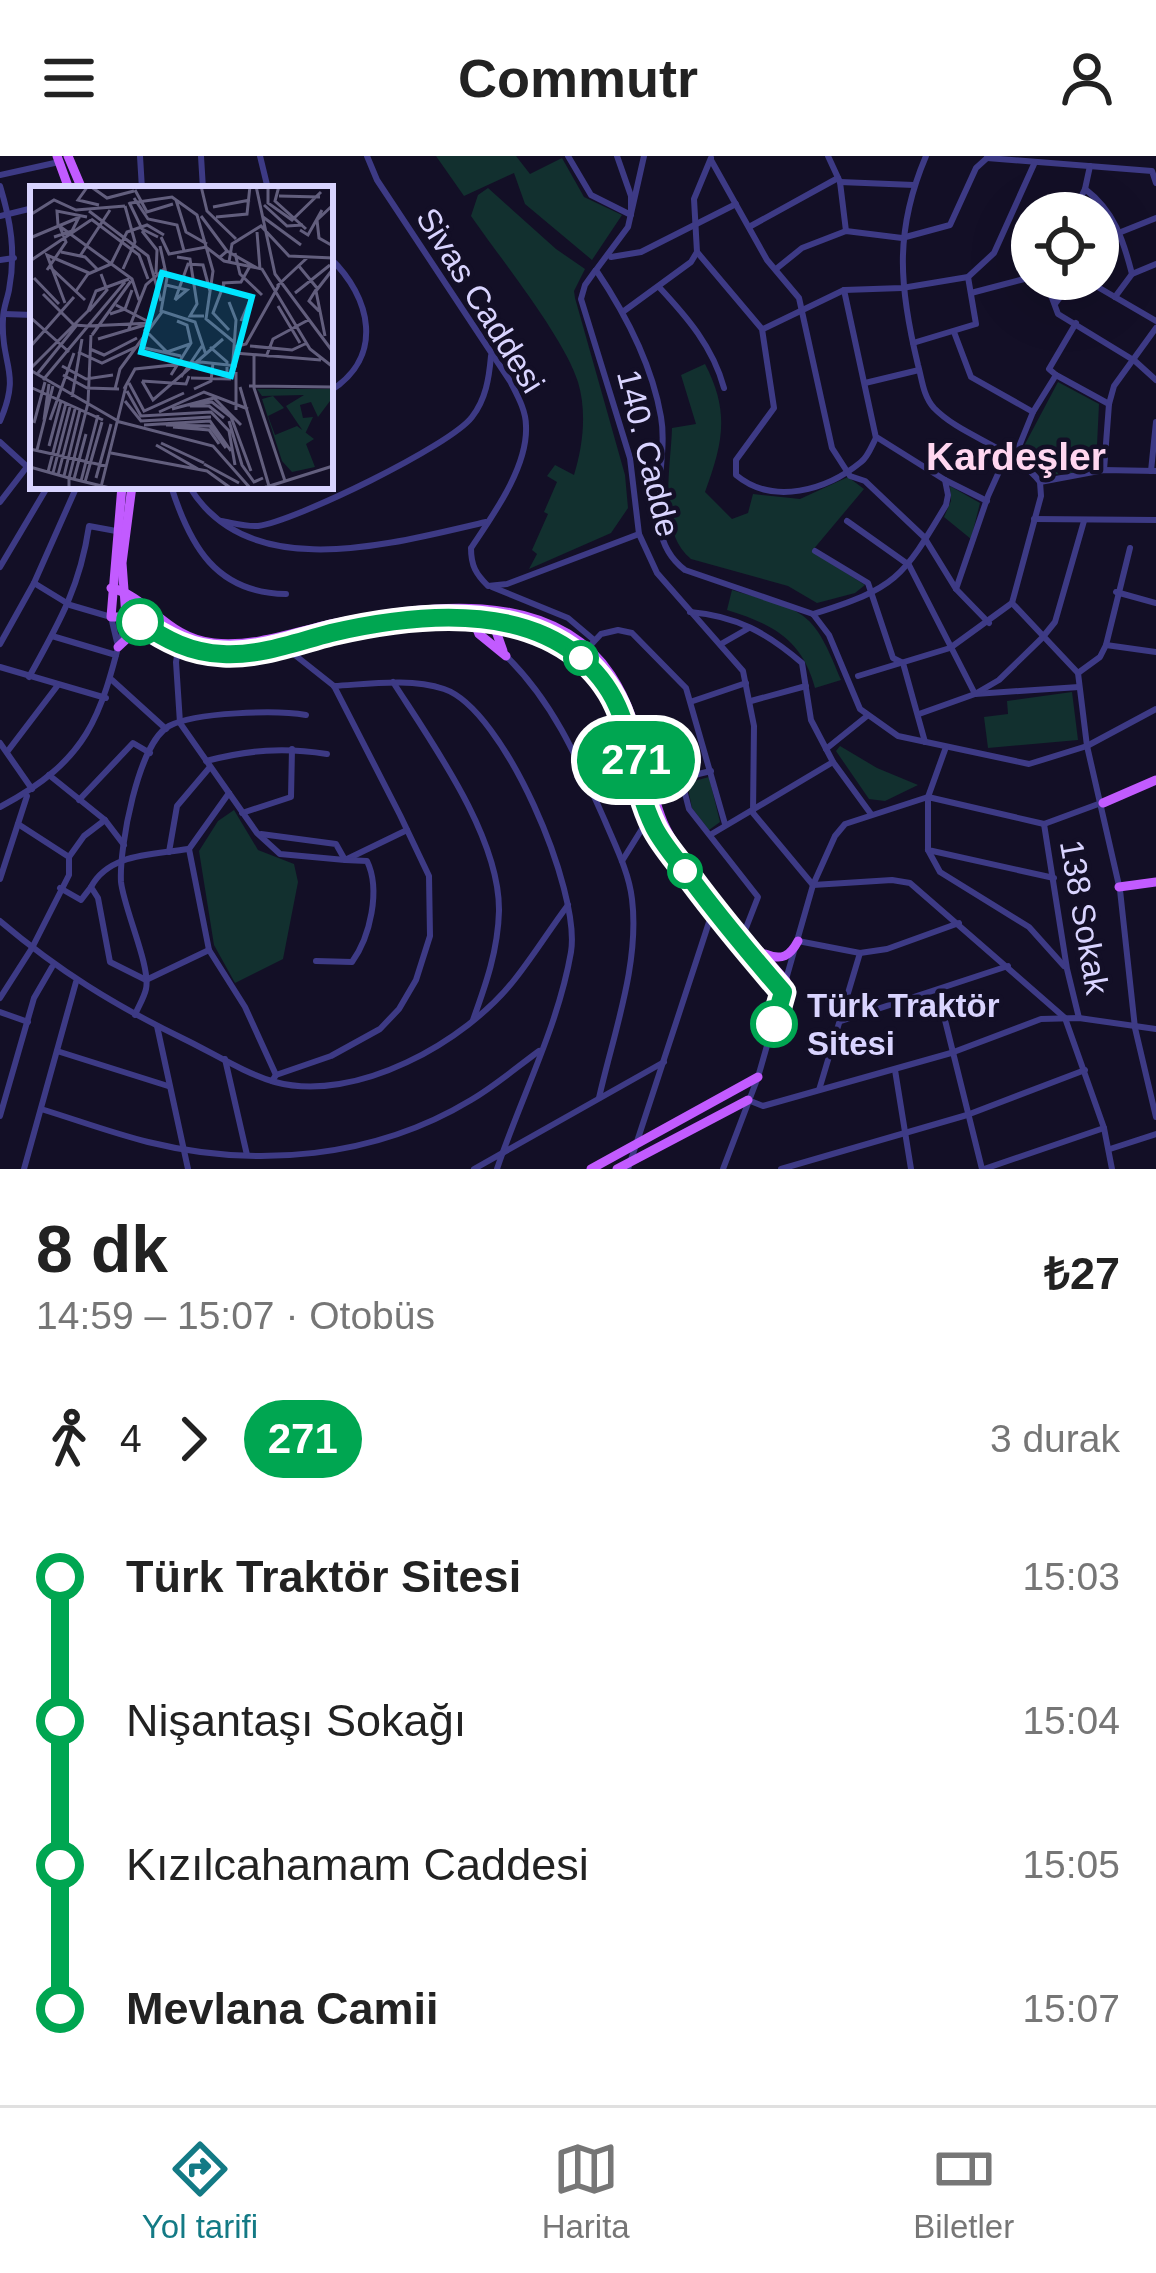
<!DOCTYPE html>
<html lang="tr">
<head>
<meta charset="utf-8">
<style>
  :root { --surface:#fff; --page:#f6f6f6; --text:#222; --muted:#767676; --line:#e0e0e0; --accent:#137a85 }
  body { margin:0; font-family:Arial,sans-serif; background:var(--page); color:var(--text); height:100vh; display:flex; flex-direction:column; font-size:45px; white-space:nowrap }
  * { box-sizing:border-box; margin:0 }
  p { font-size:39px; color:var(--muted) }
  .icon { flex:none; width:66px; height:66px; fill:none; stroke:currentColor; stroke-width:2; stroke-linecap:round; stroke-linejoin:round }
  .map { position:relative; height:1013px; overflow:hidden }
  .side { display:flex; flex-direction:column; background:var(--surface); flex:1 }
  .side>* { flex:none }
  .badge { padding:0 24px; border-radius:39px; font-size:42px; line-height:78px }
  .controls { position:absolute; left:1011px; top:36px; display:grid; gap:24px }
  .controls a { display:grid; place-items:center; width:108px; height:108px; border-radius:50%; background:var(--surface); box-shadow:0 12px 48px #0002; font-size:60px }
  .map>.badge { position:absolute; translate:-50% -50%; box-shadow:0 0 0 6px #fff }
  .legs { display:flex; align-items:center; gap:18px; height:132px; padding:0 36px; font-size:39px }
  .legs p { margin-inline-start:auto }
  .overview { display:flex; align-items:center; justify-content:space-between; height:204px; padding:0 36px }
  h1 { font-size:66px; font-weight:700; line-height:90px }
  ul { padding:0 36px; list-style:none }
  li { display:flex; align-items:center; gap:42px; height:144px; font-size:45px }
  li i { display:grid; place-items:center; width:18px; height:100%; margin:0 15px; background:currentColor }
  li i::after { content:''; width:30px; height:30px; margin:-15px; border:9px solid; border-radius:50%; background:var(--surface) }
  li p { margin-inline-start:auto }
  li:first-child i { background:linear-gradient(#0000 50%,currentColor 0) }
  li:last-child i { background:linear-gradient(currentColor 50%,#0000 0) }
  header { display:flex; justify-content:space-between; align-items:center; height:156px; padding:0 36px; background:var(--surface); font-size:54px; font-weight:700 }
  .dock { display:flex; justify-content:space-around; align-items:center; height:168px; border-top:3px solid var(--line); background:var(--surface); font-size:33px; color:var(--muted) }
  .dock a { display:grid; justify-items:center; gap:6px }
  .dock .selected { color:var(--accent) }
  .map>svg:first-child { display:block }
</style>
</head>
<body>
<header><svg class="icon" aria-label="menu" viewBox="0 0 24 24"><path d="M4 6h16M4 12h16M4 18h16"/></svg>Commutr<svg class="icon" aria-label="person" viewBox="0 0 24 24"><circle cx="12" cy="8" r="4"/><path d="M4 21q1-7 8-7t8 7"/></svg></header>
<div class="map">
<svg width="1156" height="1013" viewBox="0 0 1156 1013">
  <rect width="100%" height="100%" fill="#130f26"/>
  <g fill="#12302f">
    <path d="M436 0H516L530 18 562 2 584 41 622 59 592 104 525 48 514 17 464 40Z"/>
    <path d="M488 32 556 93 585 113 574 135 575 142 625 319 628 352 611 377 529 413 537 398 532 394 548 358 544 356 557 326 547 320 555 309 574 319C583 290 587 256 578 226 564 181 500 102 471 60L478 39Z"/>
    <path d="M705 208C730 256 723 287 705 336L732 363 748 357 753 338 800 343 848 321 864 333 812 395 865 429 855 437 817 447 788 430 691 403C657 376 671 310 672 272L696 268 681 219Z"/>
    <path d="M1058 226 1099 248 1096 310C1063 320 1049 325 1024 300V290Z"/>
    <path d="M950 330 980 347 971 383 944 361 951 345Z"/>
    <path d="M732 434C805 456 812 451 841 524L815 532C802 483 772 468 727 454Z"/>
    <path d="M1072 536 1078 584 988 592 984 561 1008 558 1007 545Z"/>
    <path d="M840 590 877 612 918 629 885 645 869 643 836 595Z"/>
    <path d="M709 621 720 666 709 674 692 652 687 627Z"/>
    <path d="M234 654 258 694 294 708 298 726 283 803 235 827 214 789 199 695 218 665Z"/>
  </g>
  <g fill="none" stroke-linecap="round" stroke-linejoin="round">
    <g stroke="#3d3a85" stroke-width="6">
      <path d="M140 0 142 33"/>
      <path d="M201 0 203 33"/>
      <path d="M260 0 268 33"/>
      <path d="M367 0 377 24 510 225C517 239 526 254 526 270 528 311 493 359 471 392 471 410 476 418 488 430L507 428 639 378"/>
      <path d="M568 0 591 39 631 59V40L617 0"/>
      <path d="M644 0 628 71 596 114C625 157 652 209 661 261 670 311 637 378 685 414L813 458 829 479 860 553 898 580 1029 608 1087 590 1156 553"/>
      <path d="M828 0 840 26 846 75"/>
      <path d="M926 0C894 75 899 131 918 209 922 223 923 240 934 252 962 281 1013 291 1040 326L1041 340 1012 447 1078 517 1087 590 1120 734 1135 872 1156 961"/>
      <path d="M711 2 694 43 697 96 762 173 774 252 736 304V319C773 350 827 334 861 306 868 301 872 289 876 282"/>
      <path d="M987 2 1152 15 1156 27"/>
      <path d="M711 4 767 104 799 142 832 292 850 320 865 325 924 381 956 433 989 467"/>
      <path d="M0 19 59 6"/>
      <path d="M840 26 914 29"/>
      <path d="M0 30C11 66 16 97 9 134 7 144 3 153 3 163 0 209 22 215 0 265"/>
      <path d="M1085 33C1114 55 1123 83 1132 118"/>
      <path d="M1073 57 1085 33 1090 10"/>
      <path d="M0 60 33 52"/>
      <path d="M749 71 838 22"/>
      <path d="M1121 76 1156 62"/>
      <path d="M611 101 641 96 736 48"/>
      <path d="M330 102C371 141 385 201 330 235"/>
      <path d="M0 104 14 102"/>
      <path d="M776 113 802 92 846 75 902 82 950 69 976 12 987 2"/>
      <path d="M595 115 585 129 581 143 630 302 639 378 657 417 743 515 754 570 753 657 813 729"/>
      <path d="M1045 123 1058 158 1135 205 1156 224"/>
      <path d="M1084 123 1156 165"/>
      <path d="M659 131C687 161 713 191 724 232"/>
      <path d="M844 134 876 282"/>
      <path d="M971 137 1032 121"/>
      <path d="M1115 141 1132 118 1156 108"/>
      <path d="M1055 148 1074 123"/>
      <path d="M624 155 691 106 697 96"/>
      <path d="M4 158 33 159"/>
      <path d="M763 173 844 134 902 132 968 121 994 97 1035 6"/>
      <path d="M954 176 971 221 1033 256"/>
      <path d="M913 187 976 168 968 121"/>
      <path d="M1056 219 1109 248"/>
      <path d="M865 227 919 214"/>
      <path d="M0 286 33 316"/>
      <path d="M1104 314 1109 248 1114 230 1156 172"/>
      <path d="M1151 315 1156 266"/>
      <path d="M945 324 987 345"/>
      <path d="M1040 326 1104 314 1156 315"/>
      <path d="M171 330C190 390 216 437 286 438"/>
      <path d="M189 330C248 430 394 387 486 366"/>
      <path d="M0 346 33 303"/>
      <path d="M1034 363 1156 364"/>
      <path d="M221 365C233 367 246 371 258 370 295 365 450 290 472 261 486 243 489 222 491 200"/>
      <path d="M847 365 909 409 975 538 1079 531"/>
      <path d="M815 395 868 427 893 502 903 507 925 586"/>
      <path d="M0 411 48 330"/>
      <path d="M34 427 70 449 111 461 117 486"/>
      <path d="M492 431 568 462 594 484"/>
      <path d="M956 433 988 340 1002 309 1014 303 1033 256 1056 219 1049 213 1076 167"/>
      <path d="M1116 436 1156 447"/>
      <path d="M690 456C737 460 767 477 802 507L811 564 833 606 871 658"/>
      <path d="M813 458C896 432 902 423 946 349L948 339 945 324 878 282"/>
      <path d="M52 480 116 499"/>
      <path d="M0 488 34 427 77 330"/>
      <path d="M721 488 749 472"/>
      <path d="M179 489 176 506 180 567 257 677 280 698 345 704 407 674"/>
      <path d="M1106 489 1156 496"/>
      <path d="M587 493 601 478 618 474 632 477 686 532 725 668"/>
      <path d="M506 500C554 547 578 604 605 665 615 689 629 716 632 743 640 808 613 879 599 942"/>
      <path d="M0 511 106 542"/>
      <path d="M1078 517 1100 501 1106 489 1130 392"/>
      <path d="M858 520 950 492 1012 447"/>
      <path d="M29 521C59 467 80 431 89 370L116 375"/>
      <path d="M112 524 166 573"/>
      <path d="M393 526C432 587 500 681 499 755 498 794 486 828 473 864"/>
      <path d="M334 530C370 528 410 522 444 533 504 553 581 735 571 796 558 871 521 941 497 1013"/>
      <path d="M693 545 746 527"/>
      <path d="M751 545 806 530"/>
      <path d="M919 558 975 538 999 524 1042 482 1055 466 1084 365"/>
      <path d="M0 587 32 633"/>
      <path d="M826 593 867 560"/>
      <path d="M7 596 58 529"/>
      <path d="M206 605C249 594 283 591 327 598"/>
      <path d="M49 619 105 664 124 689"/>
      <path d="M681 622 689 653 758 741 744 777"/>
      <path d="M652 629 711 615"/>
      <path d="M229 637 189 693 209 794 245 851 276 919"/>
      <path d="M79 644 133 587 150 597"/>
      <path d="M0 651C94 601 101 557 126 461"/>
      <path d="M242 657 291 641 292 593"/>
      <path d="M18 668 69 701"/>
      <path d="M1044 668 1067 813 1079 862"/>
      <path d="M261 678 336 688 345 704 367 705C381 734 370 781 352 806L316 805"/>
      <path d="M710 679 833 606"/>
      <path d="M188 693C153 699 109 697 91 731L98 742 110 806 146 824 209 794"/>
      <path d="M928 694 940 716 1029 771 1064 810"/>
      <path d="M169 696 177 650 210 611"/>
      <path d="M622 705 650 660"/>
      <path d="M1054 722 928 694V641L1044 668 1101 647"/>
      <path d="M0 723 27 640"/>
      <path d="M813 729 892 724 910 727 1065 862 1104 972 1112 1013"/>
      <path d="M60 732 81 744 91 731"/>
      <path d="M0 765C59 815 114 849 184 883 213 897 244 917 275 926 355 948 466 886 515 823 534 799 550 773 568 749"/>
      <path d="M798 785 860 797 887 793 959 767"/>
      <path d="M938 836 982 1013"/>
      <path d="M0 842 32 792 69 719V701L84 680 105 664"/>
      <path d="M0 856 28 866"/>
      <path d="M135 859C138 851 144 842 146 833 151 811 124 753 121 726 119 692 138 587 169 570 195 556 277 554 306 559"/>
      <path d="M841 865 1008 810"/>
      <path d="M157 870 188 1013"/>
      <path d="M57 895 168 930"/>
      <path d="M225 903 247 999"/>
      <path d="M895 914 911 1013"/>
      <path d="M272 925 276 919 331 900 380 873 399 853 416 824 430 780 429 720 400 659 334 530 286 492"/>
      <path d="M819 934 860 797"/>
      <path d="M748 944 763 950 951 897 1041 863 1079 862 1156 873"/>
      <path d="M41 953C77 964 112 977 148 986 257 1013 375 1002 471 944 495 930 517 911 539 895"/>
      <path d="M0 960 34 842 52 811"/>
      <path d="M1110 993 1156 978"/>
      <path d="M24 1013 76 826"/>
      <path d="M474 1013 664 906"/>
      <path d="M628 1013 713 754"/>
      <path d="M723 1013 758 921 813 729 835 680 845 668 928 641 946 591"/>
      <path d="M781 1013 967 959 1085 914"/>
      <path d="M984 1013 1104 972"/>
    </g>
    <g stroke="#c25bff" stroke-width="9">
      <path d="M57 0 69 33"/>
      <path d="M68 0 82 33"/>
      <path d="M122 330 111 461H126L179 489 217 498 261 495 359 472 446 463 507 468 554 482 597 516 607 531 632 587 654 671 722 765 783 836"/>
      <path d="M111 432C148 440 167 483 214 487 254 491 292 477 331 468 421 450 551 429 611 519 641 564 643 617 663 666 682 711 752 786 786 825"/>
      <path d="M472 460 479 478 506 500"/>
      <path d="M126 461 122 407 132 330"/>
      <path d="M491 461 503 495"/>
      <path d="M118 491 134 476H148"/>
      <path d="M1103 647 1156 624"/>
      <path d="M1119 731 1156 726"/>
      <path d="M765 798C782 805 790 800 798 785"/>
      <path d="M591 1013 758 921"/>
      <path d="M617 1013 748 944"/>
    </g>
  </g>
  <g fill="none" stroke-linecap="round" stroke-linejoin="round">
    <g stroke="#fff" stroke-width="27">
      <path id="line-1" d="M140 466C166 484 191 497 223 498 260 500 296 486 331 477 408 459 511 447 577 499 640 549 624 610 654 671 663 689 679 706 691 723 720 762 751 799 783 836L774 868"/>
    </g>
    <use href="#line-1" stroke="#00a651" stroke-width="18"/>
  </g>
  <g fill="#fff" stroke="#00a651" stroke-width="6">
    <circle cx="140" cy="466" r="21"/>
    <circle cx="581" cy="502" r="15"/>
    <circle cx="685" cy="715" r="15"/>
    <circle cx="774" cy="868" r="21"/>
  </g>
  <g text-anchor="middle" stroke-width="9" stroke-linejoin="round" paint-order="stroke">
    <g font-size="33" fill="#d9d4ff" stroke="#130f26">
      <text transform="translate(481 144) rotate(58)" y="12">Sivas Caddesi</text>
      <text transform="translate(649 297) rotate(76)" y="12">140. Cadde</text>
      <text transform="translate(1085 761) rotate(80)" y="12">138 Sokak</text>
    </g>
    <g font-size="33" font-weight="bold" fill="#d9d4ff" stroke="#130f26" text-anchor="start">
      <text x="807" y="861">Türk Traktör<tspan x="807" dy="38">Sitesi</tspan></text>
    </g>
    <g font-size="39" font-weight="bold" fill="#ffd6f0" stroke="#130f26">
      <text x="1016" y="314">Kardeşler</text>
    </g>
  </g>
  <g transform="translate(30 30)">
    <rect width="303" height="303" fill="#130f26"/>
    <path d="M227 203H303V211L288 231 281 216 270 219 273 232 283 231 275 248 256 220 274 209 232 210ZM243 210 254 222 238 230 245 249 267 240 284 253 276 258 285 281 262 286 252 275 232 213Z" fill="#12302f"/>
    <path fill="none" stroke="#625e7d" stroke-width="3" d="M58 0 48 14 69 19M60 0 77 12 104 5M171 0 177 25 206 53M226 0 245 88 303 166M238 0V17L262 34 291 6M249 0 245 15 276 43M105 4 117 26 143 18M249 10 290 11M104 12 118 33 147 39 154 65M146 14 156 46 177 58M99 16 112 43 128 51M101 17 142 11 167 29 183 85 176 133 204 156M234 19 257 40 273 39M303 19 287 34 289 52 303 60M183 21 220 14M59 25 118 70 131 115M0 29 24 14 46 24 95 20M171 30 197 65M57 31 27 25 28 39 102 93 109 114M186 31 217 28 220 0M233 31 271 59M61 33 109 69 118 93M270 44 278 49 292 24M112 45 127 64 126 88M227 46 230 83M24 51 42 45 50 29M131 51 139 68 176 61 194 75 232 83 280 163 303 181M0 52 50 31M130 60 137 92 131 125 165 136 176 169M31 66 55 71 68 84M205 67 210 88 232 109M50 70 80 24M147 71 160 73 167 118 160 130H174M189 72 197 65 227 82M0 75 61 34M199 76 202 58 231 40 259 70 303 72M268 79 287 102 279 115 289 125M20 81 55 114M93 83 105 56 95 20M17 84 36 56 30 41M4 92 29 118M192 97 211 96 220 80M194 98 183 127 199 144M136 99 157 104 145 114M247 100 278 71M46 105 58 88 81 78 97 46 117 39 134 49M265 107 300 79M13 108 44 139 58 140 95 96M209 108 221 112 211 135M145 114 158 78 173 79 180 105M199 116 206 134 202 187M35 117 17 69 59 87M86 119 121 137M248 120 270 157M59 125 77 104 71 88M80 128 95 123 102 104M0 131 39 166M114 143 137 166 160 158M98 145 116 99 134 83M62 149 101 95M295 150 286 105 303 83M68 153 115 139M220 160 262 164 277 157M0 161 44 111M180 161 197 176V190M204 161 216 158 249 99M115 162 151 170M60 163 74 169 107 152M48 166 72 177 106 161M204 167 291 174M224 170V202L255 295M236 171 243 153 280 133M171 176 207 180M32 180 56 193 83 189M0 183 58 125 66 105 99 93M0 184 88 235M206 186V224M8 187 46 140M33 189 57 202 89 203M141 189 161 157 157 139 147 135M151 191 172 160M161 192 201 193M13 194 58 140 121 137M112 195 123 214 193 153M112 195 156 198 159 190M99 197 114 225 154 207M219 200 303 201M0 201 73 234M210 201 239 300M85 203 90 183 132 126M94 203 105 183 171 176M164 203 181 195 183 177M97 205 111 230 181 226 199 245 205 279M42 211 52 153M95 215 111 235 181 231M158 219 182 216 201 231 221 285M160 220H179L194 232M142 223 184 212 211 239M129 226 174 206 218 223M14 234 19 198M20 234 44 167M86 235 183 260 221 303M199 235 212 279 224 296 233 292M4 237 15 196M114 239 180 235 201 265M136 239 180 240 196 262M143 241 179 244 189 258M131 257 174 277M126 259 168 283M19 260 31 215M0 263 76 280M7 264 23 200M81 267 177 285 202 303M174 278 209 297M0 281 39 292V303M18 286 36 217M23 287 40 221M28 289 45 223M34 290 50 224M39 292 58 217 61 149M39 292 84 303M66 292 81 238M44 293 56 248M51 295 68 229M55 296 72 236M71 301 96 200M230 303 303 280"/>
    <path fill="#00e5ff" fill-opacity="0.15" stroke="#00e5ff" stroke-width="6" d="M132 87 222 111 201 190 111 166Z"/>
    <rect width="303" height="303" fill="none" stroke="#d9d4ff" stroke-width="6"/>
  </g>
</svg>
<div class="controls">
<a><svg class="icon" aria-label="locate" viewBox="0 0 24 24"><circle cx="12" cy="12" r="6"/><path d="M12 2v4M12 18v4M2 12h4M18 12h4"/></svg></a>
</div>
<b class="badge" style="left:636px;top:604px;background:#00a651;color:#fff">271</b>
</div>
<section class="side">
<div class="overview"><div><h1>8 dk</h1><p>14:59 – 15:07 · Otobüs</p></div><b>₺27</b></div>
<div class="legs"><svg class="icon" aria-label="walk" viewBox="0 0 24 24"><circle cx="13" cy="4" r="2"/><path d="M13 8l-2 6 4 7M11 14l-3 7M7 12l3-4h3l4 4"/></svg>4<svg class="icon" aria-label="forward" viewBox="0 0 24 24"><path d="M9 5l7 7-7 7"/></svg><b class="badge" style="background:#00a651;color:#fff">271</b><p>3 durak</p></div>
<ul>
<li><i style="color:#00a651"></i><b>Türk Traktör Sitesi</b><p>15:03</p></li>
<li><i style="color:#00a651"></i><span>Nişantaşı Sokağı</span><p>15:04</p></li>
<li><i style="color:#00a651"></i><span>Kızılcahamam Caddesi</span><p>15:05</p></li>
<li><i style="color:#00a651"></i><b>Mevlana Camii</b><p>15:07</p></li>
</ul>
</section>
<nav class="dock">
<a class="selected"><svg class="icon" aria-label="directions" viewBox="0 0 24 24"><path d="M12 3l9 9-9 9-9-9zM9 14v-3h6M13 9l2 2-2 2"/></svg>Yol tarifi</a>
<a><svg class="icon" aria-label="map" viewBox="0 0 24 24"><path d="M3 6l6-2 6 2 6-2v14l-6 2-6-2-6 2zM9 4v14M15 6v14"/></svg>Harita</a>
<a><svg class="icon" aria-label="tickets" viewBox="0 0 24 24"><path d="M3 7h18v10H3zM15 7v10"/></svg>Biletler</a>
</nav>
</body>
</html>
